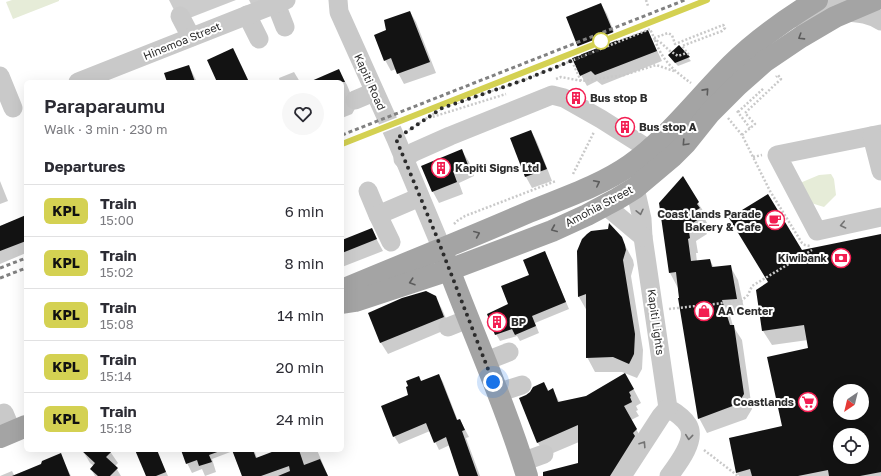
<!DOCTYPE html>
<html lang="en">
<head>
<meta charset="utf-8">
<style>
  :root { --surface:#fff; --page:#f7f7f7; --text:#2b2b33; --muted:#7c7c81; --line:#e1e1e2 }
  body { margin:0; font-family:"Golos Text",sans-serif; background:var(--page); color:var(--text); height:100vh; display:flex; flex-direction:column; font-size:15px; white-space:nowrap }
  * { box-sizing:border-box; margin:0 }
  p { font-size:13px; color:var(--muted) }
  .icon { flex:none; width:22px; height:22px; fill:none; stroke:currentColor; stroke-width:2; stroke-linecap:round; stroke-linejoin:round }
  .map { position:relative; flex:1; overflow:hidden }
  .side { position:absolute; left:24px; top:80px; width:320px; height:372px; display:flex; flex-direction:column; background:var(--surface); border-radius:6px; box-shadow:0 4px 16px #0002 }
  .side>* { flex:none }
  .badge { padding:0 8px; border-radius:6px; font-size:14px; line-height:26px }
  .needle { width:26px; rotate:215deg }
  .fabs { position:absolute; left:833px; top:384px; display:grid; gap:8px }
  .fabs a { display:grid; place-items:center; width:36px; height:36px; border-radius:50%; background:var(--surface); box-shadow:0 4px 16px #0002; font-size:20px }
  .you { position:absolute; width:20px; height:20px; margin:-10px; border:3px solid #fff; border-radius:50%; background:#1a73e8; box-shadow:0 0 0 6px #1a73e833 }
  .map>.badge { position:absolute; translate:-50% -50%; box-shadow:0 0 0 2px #fff }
  h2 { padding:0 20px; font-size:15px; line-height:36px }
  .round { display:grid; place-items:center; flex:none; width:42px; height:42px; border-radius:21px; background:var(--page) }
  .head { display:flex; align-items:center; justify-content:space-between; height:68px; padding:0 20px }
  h1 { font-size:19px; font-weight:600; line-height:30px }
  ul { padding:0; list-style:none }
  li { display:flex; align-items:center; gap:12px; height:52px; padding:0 20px; border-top:1px solid var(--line) }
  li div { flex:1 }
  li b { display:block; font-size:15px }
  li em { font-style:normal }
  li .badge { min-width:44px; font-weight:700; text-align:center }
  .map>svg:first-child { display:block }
</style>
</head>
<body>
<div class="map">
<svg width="881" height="476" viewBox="0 0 881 476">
  <rect width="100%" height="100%" fill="#fff"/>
  <g fill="#e6ecd8">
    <path d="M12 0H59V1L13 19 6 2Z"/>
    <path d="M831 174 834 179 836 195 824 207 811 203 800 183 819 175Z"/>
  </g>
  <g fill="#0003" fill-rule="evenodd">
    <path d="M169 0H236L187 19 179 20Z"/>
    <path d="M249 0H269L252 6Z"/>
    <path d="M601 4 607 14 618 42 648 31 662 61 602 85 597 81 587 86 581 75 582 56Z"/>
    <path d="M410 12 416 22 436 73 404 84 396 69 391 71 385 60 387 30Z"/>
    <path d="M679 47 691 61 678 66 669 56Z"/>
    <path d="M233 49 239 61 249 82H218Z"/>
    <path d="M189 66 197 82H168Z"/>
    <path d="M339 71 347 85 356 107 352 114 342 118V82H311Z"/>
    <path d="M294 72 300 82H280L279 78Z"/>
    <path d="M531 131 537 142 552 181 532 188 526 177 511 138Z"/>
    <path d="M462 151 469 162 474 176 459 183 463 194 439 203 433 192Z"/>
    <path d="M682 178 707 217 705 219 707 223 702 226 707 234 696 241 698 253H696L697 262 710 260 714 268 730 266 738 280 745 313 730 315 733 326 742 340 752 409 746 419 707 433 699 418 678 288 670 273 660 204Z"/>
    <path d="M0 181 8 201 0 204Z"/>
    <path d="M26 216V253L0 264V226Z"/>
    <path d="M371 229 383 251 342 267V241Z"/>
    <path d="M881 235V476H739L737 473 730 438 783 427 810 349 808 340 772 345 763 331 757 290 769 283 801 251ZM840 391H862V413H840ZM840 435H862V457H840Z"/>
    <path d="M621 238 633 260 634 265 631 276 643 350 642 369 637 378 622 372H595L587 357V311L579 297 578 251Z"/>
    <path d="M548 259 569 309 535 323 539 333 520 341 517 336 500 341 496 334 510 305 530 275Z"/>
    <path d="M435 297 442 309 450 328 388 354 381 343 369 313Z"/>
    <path d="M439 375 443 382 458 421 460 420 469 437 466 438 480 476H461L450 445 439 450 430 431 399 444 394 436 410 395 421 382Z"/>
    <path d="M544 383 549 391 553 390 560 403 633 388 641 403 636 406 638 410 636 411 639 416 631 420 644 443 626 476H554L579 464V442L546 456 538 443 520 398 526 396Z"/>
    <path d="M85 450H109L118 463 115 466 121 476H95L91 469 94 466 90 463 83 451Z"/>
    <path d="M145 450H156L168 476H147Z"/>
    <path d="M182 450H254L257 458 280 450H317L328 476H242L233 451 212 459 216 472 205 476 202 469 192 473 187 463Z"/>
    <path d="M60 454 71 476H0L12 471 14 475 42 465Z"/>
  </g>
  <g fill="#131313" fill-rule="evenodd">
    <path d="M601 3 617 41 648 30 657 51 595 75 591 71 580 76 572 58 581 55 566 17Z"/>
    <path d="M410 11 430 62 397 74 391 58 384 61 374 35 386 30 384 20Z"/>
    <path d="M679 45 690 57 675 63 668 55Z"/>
    <path d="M233 48 249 82H217L207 60Z"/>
    <path d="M189 65 195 82H167L164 73Z"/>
    <path d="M339 69 345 82H309Z"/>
    <path d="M531 130 547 169 525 177 510 138Z"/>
    <path d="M462 149 468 165 453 171 457 182 432 192 421 166Z"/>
    <path d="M683 176 699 202 697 204 700 208 695 211 699 219 688 226 690 238 688 239 691 261 710 259 712 267 731 265 737 299 722 300 730 325H734L744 394 738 404 698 419 678 298H679L676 272 669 273 659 203Z"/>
    <path d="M768 194 802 250 881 234V472L860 476H829L828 470 798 476H752L750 469 736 473 729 438 782 426 767 357 808 348 804 325 762 331 756 290 768 282 729 218ZM840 391H862V413H840ZM840 435H862V457H840Z"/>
    <path d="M26 215V241L0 251V226Z"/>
    <path d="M609 223 622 237 625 245 626 250 623 260 635 334 634 354 629 364 613 357 586 358V294L578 297 577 251 582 239 587 234 591 231 608 229Z"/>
    <path d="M372 228 377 239 342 253V240Z"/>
    <path d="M545 251 566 302 532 316 536 326 515 335 512 329 495 335 487 314 508 304 501 286 529 275 523 260Z"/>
    <path d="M426 291 436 296 444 317 380 343 368 313 402 298Z"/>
    <path d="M625 373 634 389 629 392 631 396 630 397 632 402 624 406 637 429 633 433 635 436 610 476H543V472L578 463V425L537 443 519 398 526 395 530 392 533 387 544 382 548 391 553 388 558 402 586 396Z"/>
    <path d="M439 374 457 420 460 419 465 430 462 431 478 476H459L446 437 434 443 426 423 393 437 381 406 408 395 406 387 408 386 406 381 419 376 421 381Z"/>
    <path d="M81 450H113L106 457 118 468 110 476H98L90 469 95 463Z"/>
    <path d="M135 450H157L166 472 156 476H146Z"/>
    <path d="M181 450H219L220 451 209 455 212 462 199 466 197 460 186 464Z"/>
    <path d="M232 450H253L256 458 277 450H299L304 465 320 459 328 476H278L290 471 289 466 261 476H242Z"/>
    <path d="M61 453 70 476H12L41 464 42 461Z"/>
  </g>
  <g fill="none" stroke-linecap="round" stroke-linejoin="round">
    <g stroke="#c9c9c9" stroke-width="2.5" stroke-dasharray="2 2" stroke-linecap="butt">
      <path d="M646 0 648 6"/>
      <path d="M654 38 668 33 672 35 675 44 723 25 724 26 725 28 722 31 682 46 689 55"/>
      <path d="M655 40C662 60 674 71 691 83"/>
      <path d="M572 61 581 81"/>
      <path d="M556 79 561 77 582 81 624 75 656 65 674 71"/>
      <path d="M737 111 750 128"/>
      <path d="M738 112 764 88"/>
      <path d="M429 118 506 94"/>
      <path d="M728 118 742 135 770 191 802 243 805 245 810 246"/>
      <path d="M409 130 442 108 524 80 650 29 655 40 660 42 670 51 678 56 687 53"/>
      <path d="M742 135 755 124 745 113 781 79 778 75 776 77"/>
      <path d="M753 157 762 155"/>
      <path d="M573 174 594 132"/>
      <path d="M454 224 457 221 465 216 556 181"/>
      <path d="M669 309 741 301 748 295 752 286 812 250"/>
      <path d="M704 450 738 476"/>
    </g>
    <g stroke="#c9c9c9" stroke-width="19">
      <path d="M338 0 339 12 396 139 442 249"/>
      <path d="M276 4 285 27"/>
      <path d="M847 12C860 13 870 14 881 21"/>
      <path d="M247 15 259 39"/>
      <path d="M180 16 191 37"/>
      <path d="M798 18 808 16 841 0"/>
      <path d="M0 76 13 108"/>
      <path d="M78 82 286 0"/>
      <path d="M355 100 374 92"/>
      <path d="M881 134 777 155 817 231 881 217"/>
      <path d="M872 136 881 171"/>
      <path d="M403 159 414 152 450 136 552 95 564 98 601 119 650 150"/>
      <path d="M635 188 642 219 643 237 668 408C675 412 683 417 688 425 697 440 678 464 669 476"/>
      <path d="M368 191 378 215"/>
      <path d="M605 205 643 237"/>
      <path d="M391 242 378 215 420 197"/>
      <path d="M448 327 468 319"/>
      <path d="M486 361 509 352"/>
      <path d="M497 393 522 385"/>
      <path d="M4 413 12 432"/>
      <path d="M522 462 544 454"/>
      <path d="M622 476 661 416 668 408"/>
    </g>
    <g stroke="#a4a4a4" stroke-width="22">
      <path d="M444 256C471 329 504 401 527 476"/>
      <path d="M342 290C404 264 467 239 529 212 563 198 600 186 630 165 669 137 697 99 731 65 757 39 786 19 817 0"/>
      <path d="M342 303 355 301 449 270 552 231 587 215 617 199 635 188 673 156 686 143 710 113 738 85 764 62 801 37 835 17 875 0"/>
      <path d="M0 437 26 426"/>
    </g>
    <g stroke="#818181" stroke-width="3" stroke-dasharray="4 3" stroke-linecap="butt">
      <path d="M342 135 685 0"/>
      <path d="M342 144 707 0"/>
      <path d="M0 268 26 258"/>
      <path d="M0 278 26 268"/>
    </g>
  </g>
  <defs><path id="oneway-chevron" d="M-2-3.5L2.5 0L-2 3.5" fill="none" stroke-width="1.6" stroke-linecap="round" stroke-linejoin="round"/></defs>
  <g stroke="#5c5c5c">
    <use href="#oneway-chevron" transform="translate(801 37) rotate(148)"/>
    <use href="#oneway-chevron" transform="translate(706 91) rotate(-48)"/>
    <use href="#oneway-chevron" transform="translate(685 143) rotate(133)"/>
    <use href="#oneway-chevron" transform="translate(597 183) rotate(-27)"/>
    <use href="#oneway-chevron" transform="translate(554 229) rotate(157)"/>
    <use href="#oneway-chevron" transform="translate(477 234) rotate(-23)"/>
    <use href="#oneway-chevron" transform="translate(412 282) rotate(162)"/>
  </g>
  <g stroke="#737373">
    <use href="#oneway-chevron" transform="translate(640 212) rotate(77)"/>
    <use href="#oneway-chevron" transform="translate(843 225) rotate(168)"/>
    <use href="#oneway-chevron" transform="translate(689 437) rotate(96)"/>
    <use href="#oneway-chevron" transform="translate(643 444) rotate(-57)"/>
  </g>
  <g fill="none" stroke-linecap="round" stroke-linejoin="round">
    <g stroke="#fff" stroke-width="9">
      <path id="line" d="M342 144 707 0"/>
    </g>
    <use href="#line" stroke="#d4d152" stroke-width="6"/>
    <path stroke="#2c2c2c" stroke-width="4" stroke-dasharray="0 7.2" d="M493 382 436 235 396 139 442 108 524 80 598 50 601 41"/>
  </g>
  <defs>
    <g id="building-ring" transform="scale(1)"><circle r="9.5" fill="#fff" stroke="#f31e52" stroke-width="1.5"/><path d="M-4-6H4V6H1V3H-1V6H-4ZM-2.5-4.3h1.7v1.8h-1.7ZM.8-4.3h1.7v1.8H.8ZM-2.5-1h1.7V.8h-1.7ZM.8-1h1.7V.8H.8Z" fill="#f31e52"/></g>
    <g id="cafe-ring" transform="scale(1)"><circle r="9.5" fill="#fff" stroke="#f31e52" stroke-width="1.5"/><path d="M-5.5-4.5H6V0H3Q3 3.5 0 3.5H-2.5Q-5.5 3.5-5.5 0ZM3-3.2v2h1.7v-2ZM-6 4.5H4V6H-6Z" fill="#f31e52"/></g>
    <g id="bank-ring" transform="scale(1)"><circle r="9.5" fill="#fff" stroke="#f31e52" stroke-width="1.5"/><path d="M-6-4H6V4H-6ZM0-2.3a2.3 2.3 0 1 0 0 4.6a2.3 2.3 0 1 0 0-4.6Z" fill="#f31e52"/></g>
    <g id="shop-ring" transform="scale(1)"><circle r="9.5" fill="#fff" stroke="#f31e52" stroke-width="1.5"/><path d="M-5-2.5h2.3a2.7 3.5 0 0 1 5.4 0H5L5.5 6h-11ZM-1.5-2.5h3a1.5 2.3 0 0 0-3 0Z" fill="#f31e52"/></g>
    <g id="supermarket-ring" transform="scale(1)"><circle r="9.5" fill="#fff" stroke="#f31e52" stroke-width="1.5"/><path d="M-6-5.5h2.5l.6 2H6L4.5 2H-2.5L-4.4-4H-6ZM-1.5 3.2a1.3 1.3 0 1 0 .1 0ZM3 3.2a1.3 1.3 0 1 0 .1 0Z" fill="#f31e52"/></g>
  </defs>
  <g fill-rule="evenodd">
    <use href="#building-ring" x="576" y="98"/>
    <use href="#building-ring" x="625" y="127"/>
    <use href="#building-ring" x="441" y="168"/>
    <use href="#cafe-ring" x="775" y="220"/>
    <use href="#bank-ring" x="841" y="258"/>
    <use href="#shop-ring" x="704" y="311"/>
    <use href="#building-ring" x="497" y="322"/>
    <use href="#supermarket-ring" x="808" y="402"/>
  </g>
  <circle fill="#fff" stroke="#d4d152" stroke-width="2" cx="601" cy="41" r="8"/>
  <g text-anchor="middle" stroke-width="4" stroke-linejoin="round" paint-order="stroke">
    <g font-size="11" fill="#2c2c2c" stroke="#fff">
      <text transform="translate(182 41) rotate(-22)" y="4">Hinemoa Street</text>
      <text transform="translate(370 82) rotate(66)" y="4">Kapiti Road</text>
      <text transform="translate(599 206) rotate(-28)" y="4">Amohia Street</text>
      <text transform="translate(656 322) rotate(82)" y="4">Kapiti Lights</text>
    </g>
    <g font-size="11" font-weight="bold" fill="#2c2c2c" stroke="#fff" text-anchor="start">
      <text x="590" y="102">Bus stop B</text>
      <text x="639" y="131">Bus stop A</text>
      <text x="455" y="172">Kapiti Signs Ltd</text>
      <text x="761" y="218" text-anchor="end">Coast lands Parade<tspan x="761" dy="13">Bakery &amp; Cafe</tspan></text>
      <text x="827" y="262" text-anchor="end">Kiwibank</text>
      <text x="718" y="315">AA Center</text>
      <text x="511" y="326">BP</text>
      <text x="794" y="406" text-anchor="end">Coastlands</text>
    </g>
  </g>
</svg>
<div class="fabs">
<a><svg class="needle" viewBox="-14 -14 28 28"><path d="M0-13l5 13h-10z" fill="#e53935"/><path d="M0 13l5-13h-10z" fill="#7c7c81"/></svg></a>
<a><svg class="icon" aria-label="locate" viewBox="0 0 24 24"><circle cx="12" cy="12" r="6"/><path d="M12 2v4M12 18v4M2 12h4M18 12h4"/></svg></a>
</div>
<div class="you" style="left:493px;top:382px"></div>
<section class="side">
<div class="head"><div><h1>Paraparaumu</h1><p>Walk · 3 min · 230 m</p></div><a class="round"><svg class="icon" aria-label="heart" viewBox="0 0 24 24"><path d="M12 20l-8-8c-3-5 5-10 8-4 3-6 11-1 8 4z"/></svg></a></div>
<h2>Departures</h2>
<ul>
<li><span class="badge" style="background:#d4d152;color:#111">KPL</span><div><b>Train</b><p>15:00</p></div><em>6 min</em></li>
<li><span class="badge" style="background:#d4d152;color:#111">KPL</span><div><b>Train</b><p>15:02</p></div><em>8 min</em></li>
<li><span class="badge" style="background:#d4d152;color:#111">KPL</span><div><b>Train</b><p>15:08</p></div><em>14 min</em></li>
<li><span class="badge" style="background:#d4d152;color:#111">KPL</span><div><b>Train</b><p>15:14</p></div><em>20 min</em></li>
<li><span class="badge" style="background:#d4d152;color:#111">KPL</span><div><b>Train</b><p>15:18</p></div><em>24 min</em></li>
</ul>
</section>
</div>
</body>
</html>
